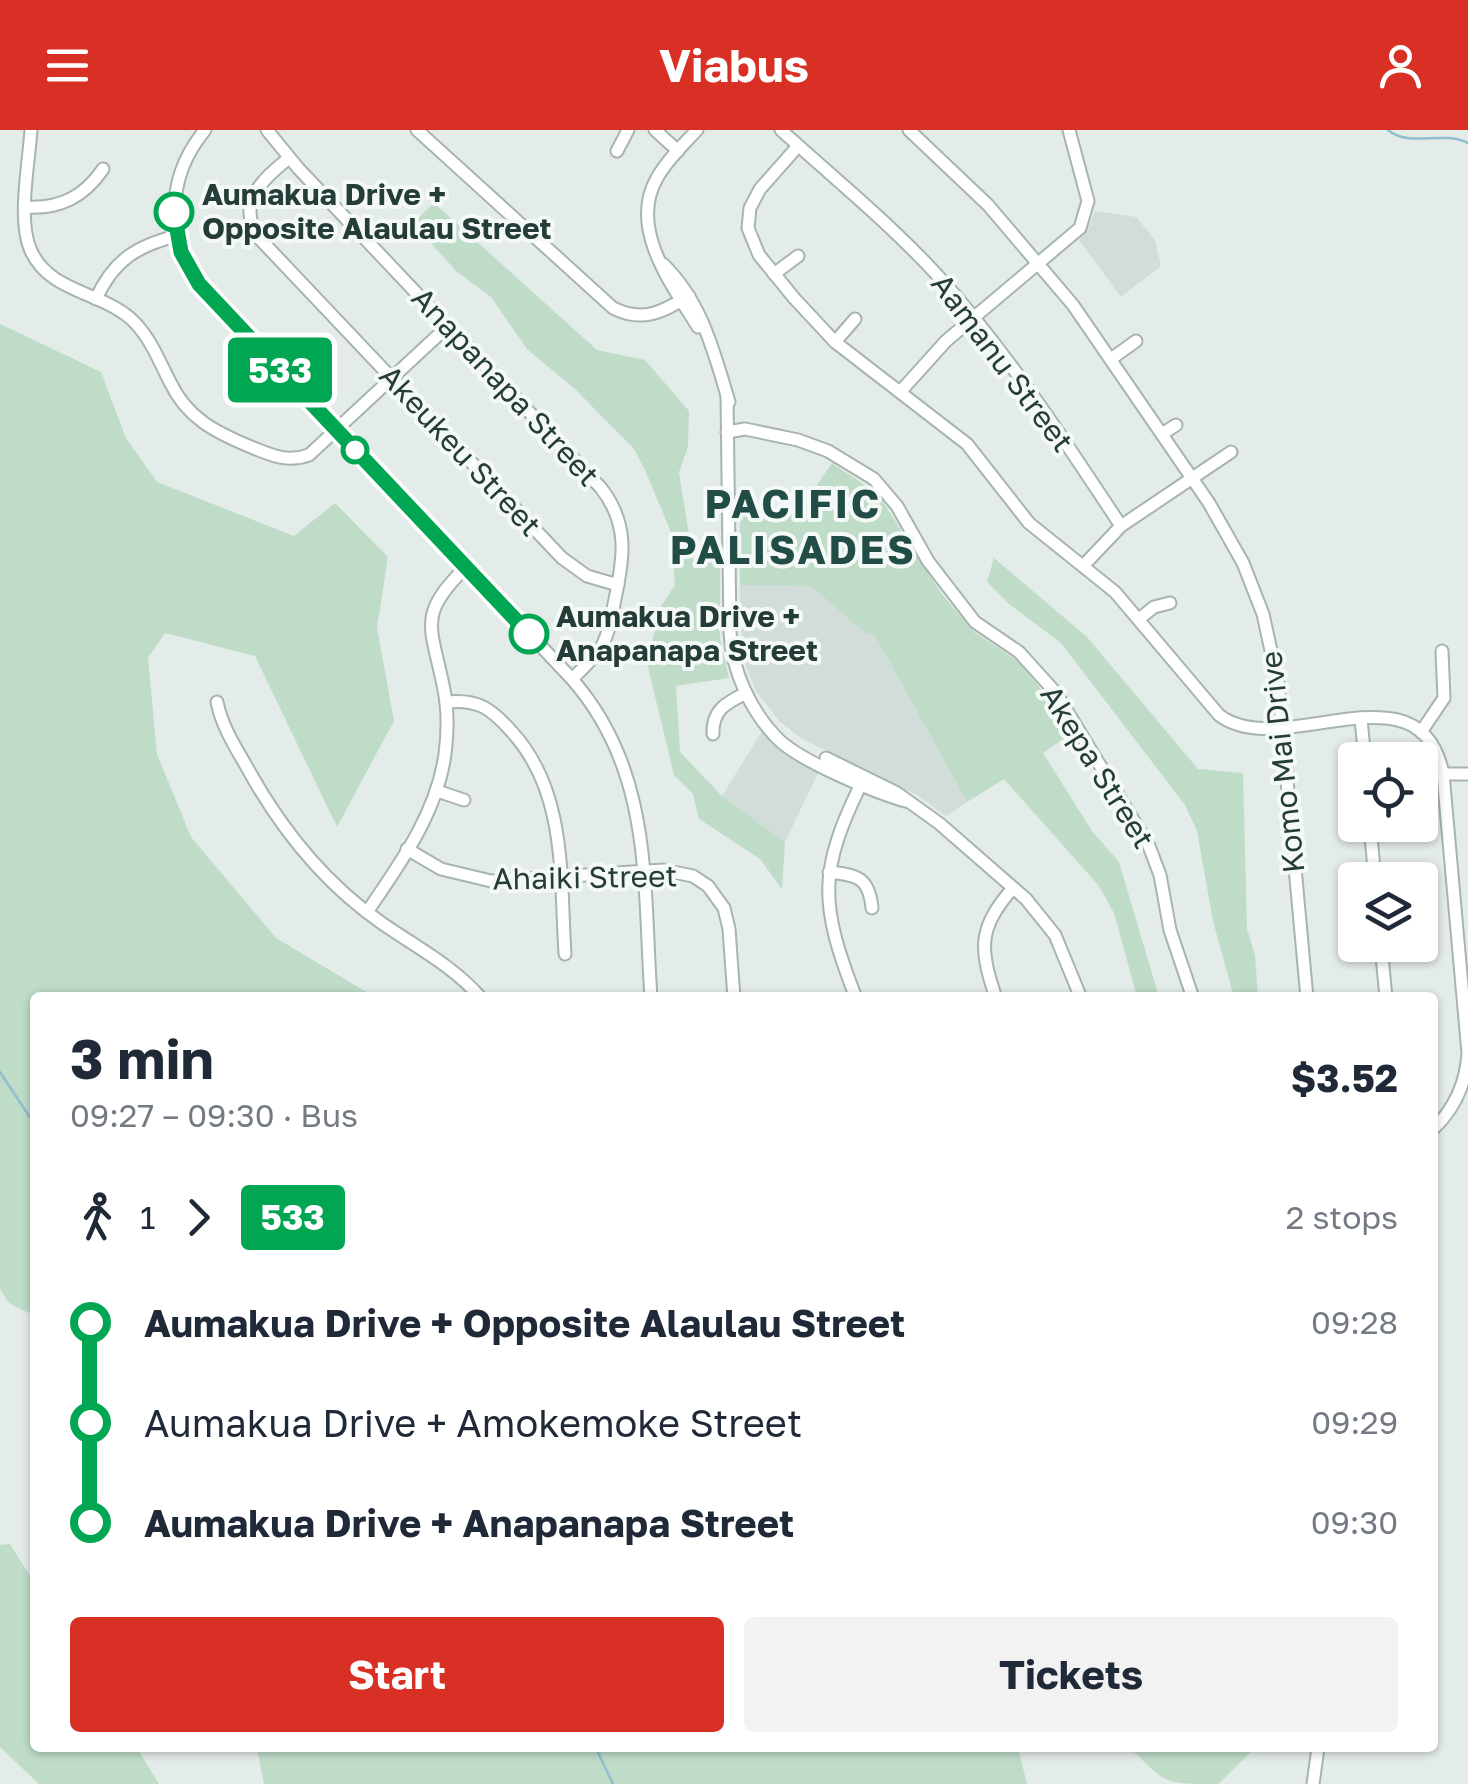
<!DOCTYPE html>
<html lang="en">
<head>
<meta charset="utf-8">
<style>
  :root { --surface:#fff; --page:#f2f2f3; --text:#1f2937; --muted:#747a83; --accent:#d93025 }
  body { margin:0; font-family:"Golos Text",sans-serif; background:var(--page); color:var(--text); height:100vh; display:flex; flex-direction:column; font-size:38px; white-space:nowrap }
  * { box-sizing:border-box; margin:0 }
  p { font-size:32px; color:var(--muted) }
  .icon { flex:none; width:55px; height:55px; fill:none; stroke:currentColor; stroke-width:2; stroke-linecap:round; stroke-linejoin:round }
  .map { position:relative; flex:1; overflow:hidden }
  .drawer { position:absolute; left:30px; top:862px; width:1408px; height:760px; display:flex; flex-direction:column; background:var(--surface); border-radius:10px; box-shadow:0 2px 8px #0004 }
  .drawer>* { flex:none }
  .badge { padding:0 20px; border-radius:8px; font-size:35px; line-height:65px }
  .controls { position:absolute; left:1338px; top:612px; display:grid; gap:20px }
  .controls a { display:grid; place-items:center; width:100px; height:100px; border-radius:10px; background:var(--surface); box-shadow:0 2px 8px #0004; font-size:50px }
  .map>.badge { position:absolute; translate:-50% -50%; box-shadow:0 0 0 5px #fff }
  .legs { display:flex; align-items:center; gap:15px; height:110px; padding:0 40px; font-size:32px }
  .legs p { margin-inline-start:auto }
  .headline { display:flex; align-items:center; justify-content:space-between; height:170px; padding:0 40px }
  h1 { font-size:55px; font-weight:700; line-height:75px }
  .cta { display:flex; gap:20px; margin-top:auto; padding:20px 40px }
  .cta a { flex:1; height:115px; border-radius:10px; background:var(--accent); color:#fff; font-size:40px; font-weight:700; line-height:115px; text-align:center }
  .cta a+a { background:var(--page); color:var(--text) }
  ul { padding:0 40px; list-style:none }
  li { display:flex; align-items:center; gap:35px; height:100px; font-size:38px }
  li i { display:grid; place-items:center; width:15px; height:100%; margin:0 12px; background:currentColor }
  li i::after { content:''; width:25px; height:25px; margin:-12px; border:8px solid; border-radius:50%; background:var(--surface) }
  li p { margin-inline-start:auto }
  li:first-child i { background:linear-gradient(#0000 50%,currentColor 0) }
  li:last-child i { background:linear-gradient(currentColor 50%,#0000 0) }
  header { display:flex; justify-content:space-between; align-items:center; height:130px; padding:0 40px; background:var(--accent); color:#fff; font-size:45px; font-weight:700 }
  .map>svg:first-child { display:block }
</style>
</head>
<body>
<header><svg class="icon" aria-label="menu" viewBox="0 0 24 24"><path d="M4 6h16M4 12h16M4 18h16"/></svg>Viabus<svg class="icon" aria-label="person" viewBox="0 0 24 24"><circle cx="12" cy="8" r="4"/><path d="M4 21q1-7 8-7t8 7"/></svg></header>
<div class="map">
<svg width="1468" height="1654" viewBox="0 0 1468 1654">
  <rect width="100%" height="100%" fill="#e4ece9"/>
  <g fill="#d2dcd8">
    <path d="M1095 81 1136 87 1155 110 1161 136 1121 167 1079 110 1088 99Z"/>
    <path d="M740 455H811L874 504 967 672 946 686 917 665 801 608 779 591 756 561 742 527Z"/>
    <path d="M762 601 782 618 820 639 785 712 722 666Z"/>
  </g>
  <g fill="#bfdcc9">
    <path d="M434 73 597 220 645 230 689 281 688 317 679 342 693 430H720V509L729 548 676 556 680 622 722 666 785 712 782 759 760 729 699 689 693 664 674 645 648 537 658 481 675 455 670 400 645 340 634 319 575 259 527 219 491 167 456 141 413 93Z"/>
    <path d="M0 194 101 242 126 308 157 352 294 406 335 373 388 427 377 498 394 591 337 697 255 526 165 503 148 528 157 624 191 707 276 808 375 867 35 868V1186L9 1173 0 1159Z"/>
    <path d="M832 333 878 364 941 463 974 502 1019 532 1053 574 1072 603 1043 623 1092 701 1119 732 1159 867H1137L1114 783 1099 756 1004 649 967 672 874 504H867L811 456 740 455V383H798Z"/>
    <path d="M994 428 1087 507 1198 639 1243 643 1247 799 1255 825 1258 867H1234L1213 791 1197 701 1185 675 1061 513 1009 474 987 452Z"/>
    <path d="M10 1414 35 1454V1618H137L159 1654H39L0 1617V1415Z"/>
    <path d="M257 1618H1018L1027 1654H264Z"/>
    <path d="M1130 1618H1253L1254 1619 1218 1654C1163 1654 1167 1654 1130 1618Z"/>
  </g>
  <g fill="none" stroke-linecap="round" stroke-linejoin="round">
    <g stroke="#91becd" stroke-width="2.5">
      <path d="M1388 0C1410 18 1441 0 1468 13"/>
      <path d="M0 942 35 995"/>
      <path d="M596 1618 613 1654"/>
    </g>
    <g stroke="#a7b4b0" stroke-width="15">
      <g id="minor">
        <path d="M31 0C29 33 17 91 31 121 50 162 98 161 130 188 150 206 158 229 170 252 187 288 215 302 251 317 271 325 287 333 309 325L448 196"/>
        <path d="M205 0C162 52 166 118 211 167L572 549C653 642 643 752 651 868"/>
        <path d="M267 0 298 38 601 358C629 394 624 427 615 469 612 484 610 500 603 514 595 528 583 538 572 549"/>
        <path d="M417 0 613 178C643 193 662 182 689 166"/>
        <path d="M655 0 678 21"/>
        <path d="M697 0C683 15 667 30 657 48 628 98 672 155 698 197"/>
        <path d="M781 0C837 51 897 99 947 156 1012 230 1067 314 1121 396"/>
        <path d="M909 0 988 75 1073 175 1209 373 1243 433 1263 484 1278 553 1307 868"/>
        <path d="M798 16 760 59 750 78 748 98 759 125 794 168 835 212 967 314 1029 393 1115 462 1219 585C1281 633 1420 529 1443 644L1468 923C1466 954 1455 979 1432 1000"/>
        <path d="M617 21 628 0"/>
        <path d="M289 28C263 49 236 72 258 107L562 428 587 446 618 455"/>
        <path d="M26 77C60 79 84 67 103 39"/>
        <path d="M663 134C702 172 714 222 729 272"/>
        <path d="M774 144 798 126"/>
        <path d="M96 169C113 131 136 116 176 106"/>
        <path d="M835 212 855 189"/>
        <path d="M1111 229 1136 211"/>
        <path d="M900 262 946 211 1080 98 1088 71 1069 0"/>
        <path d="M727 265 730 503C732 541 751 582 778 609 800 631 874 662 905 671"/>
        <path d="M727 302 745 299 798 310 828 321 874 349 897 376 928 431 975 492 1019 522 1056 563 1149 716 1160 745 1170 800 1193 868"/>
        <path d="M1162 304 1176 295"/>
        <path d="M1083 436 1121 396 1231 322"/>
        <path d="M1139 489 1154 477 1170 473"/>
        <path d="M217 572C222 597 236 618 249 641 283 702 325 754 383 794 418 818 453 836 481 868"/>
        <path d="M446 572C478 569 491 578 512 602 567 662 560 748 565 824"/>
        <path d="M1361 589 1365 630"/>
        <path d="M1421 602 1444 568 1442 521"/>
        <path d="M713 604C712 580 726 573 746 563"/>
        <path d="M826 628 897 663 940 694 1026 769 1055 805 1081 868"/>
        <path d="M1443 644H1468"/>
        <path d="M437 661 464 670"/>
        <path d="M1370 695 1375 750"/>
        <path d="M407 719 441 739 491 751 663 740 693 746 708 756 724 778 729 799 734 868"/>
        <path d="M829 742C857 745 869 747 872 778"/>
        <path d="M367 782C400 734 437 683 445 624 448 601 448 577 443 555 431 496 417 485 466 437"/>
        <path d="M1381 815 1386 868"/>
        <path d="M856 868C819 773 818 741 863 650"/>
        <path d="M996 868C979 818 978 798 1013 758"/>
        <path d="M1313 1654 1318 1618"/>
      </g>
    </g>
    <use href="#minor" stroke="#fff" stroke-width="11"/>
  </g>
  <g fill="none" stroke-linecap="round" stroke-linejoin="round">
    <g stroke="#fff" stroke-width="22">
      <path id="line-1" d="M174 82 181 122 199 154 529 504"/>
    </g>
    <use href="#line-1" stroke="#00a651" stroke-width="15"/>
  </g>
  <g fill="#fff" stroke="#00a651" stroke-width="5">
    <circle cx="174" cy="82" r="18"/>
    <circle cx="355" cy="320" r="12"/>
    <circle cx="529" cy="504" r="18"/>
  </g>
  <g text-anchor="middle" stroke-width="8" stroke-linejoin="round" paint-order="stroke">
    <g font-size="30" font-weight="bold" fill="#253d38" stroke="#f4f9f7" text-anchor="start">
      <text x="202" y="75">Aumakua Drive +<tspan x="202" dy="34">Opposite Alaulau Street</tspan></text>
      <text x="556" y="497">Aumakua Drive +<tspan x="556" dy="34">Anapanapa Street</tspan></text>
    </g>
    <g font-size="30" fill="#253d38" stroke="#f4f9f7">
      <text transform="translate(1002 233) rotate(53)" y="10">Aamanu Street</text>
      <text transform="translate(505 257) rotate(47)" y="10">Anapanapa Street</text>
      <text transform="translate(460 321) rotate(47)" y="10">Akeukeu Street</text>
      <text transform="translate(1283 632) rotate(-96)" y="10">Komo Mai Drive</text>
      <text transform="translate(1097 637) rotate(58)" y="10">Akepa Street</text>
      <text transform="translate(585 748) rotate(-1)" y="10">Ahaiki Street</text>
    </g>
    <g font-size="40" font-weight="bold" letter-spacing="2.5" fill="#224d47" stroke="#f4f9f7">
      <text x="793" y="388">PACIFIC<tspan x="793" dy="46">PALISADES</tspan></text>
    </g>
  </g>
</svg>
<div class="controls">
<a><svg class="icon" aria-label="locate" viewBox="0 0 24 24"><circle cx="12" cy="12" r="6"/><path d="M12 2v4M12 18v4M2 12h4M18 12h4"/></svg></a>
<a><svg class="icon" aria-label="layers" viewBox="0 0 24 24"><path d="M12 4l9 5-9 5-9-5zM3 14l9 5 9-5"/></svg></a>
</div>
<b class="badge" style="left:280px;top:240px;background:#00a651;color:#fff">533</b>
<section class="drawer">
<div class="headline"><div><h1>3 min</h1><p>09:27 – 09:30 · Bus</p></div><b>$3.52</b></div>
<div class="legs"><svg class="icon" aria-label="walk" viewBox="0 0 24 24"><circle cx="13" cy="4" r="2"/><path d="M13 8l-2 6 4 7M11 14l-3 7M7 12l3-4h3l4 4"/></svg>1<svg class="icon" aria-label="forward" viewBox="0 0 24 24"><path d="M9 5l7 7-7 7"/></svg><b class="badge" style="background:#00a651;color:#fff">533</b><p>2 stops</p></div>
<ul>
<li><i style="color:#00a651"></i><b>Aumakua Drive + Opposite Alaulau Street</b><p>09:28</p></li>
<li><i style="color:#00a651"></i><span>Aumakua Drive + Amokemoke Street</span><p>09:29</p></li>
<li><i style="color:#00a651"></i><b>Aumakua Drive + Anapanapa Street</b><p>09:30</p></li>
</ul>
<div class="cta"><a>Start</a><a>Tickets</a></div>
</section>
</div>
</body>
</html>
